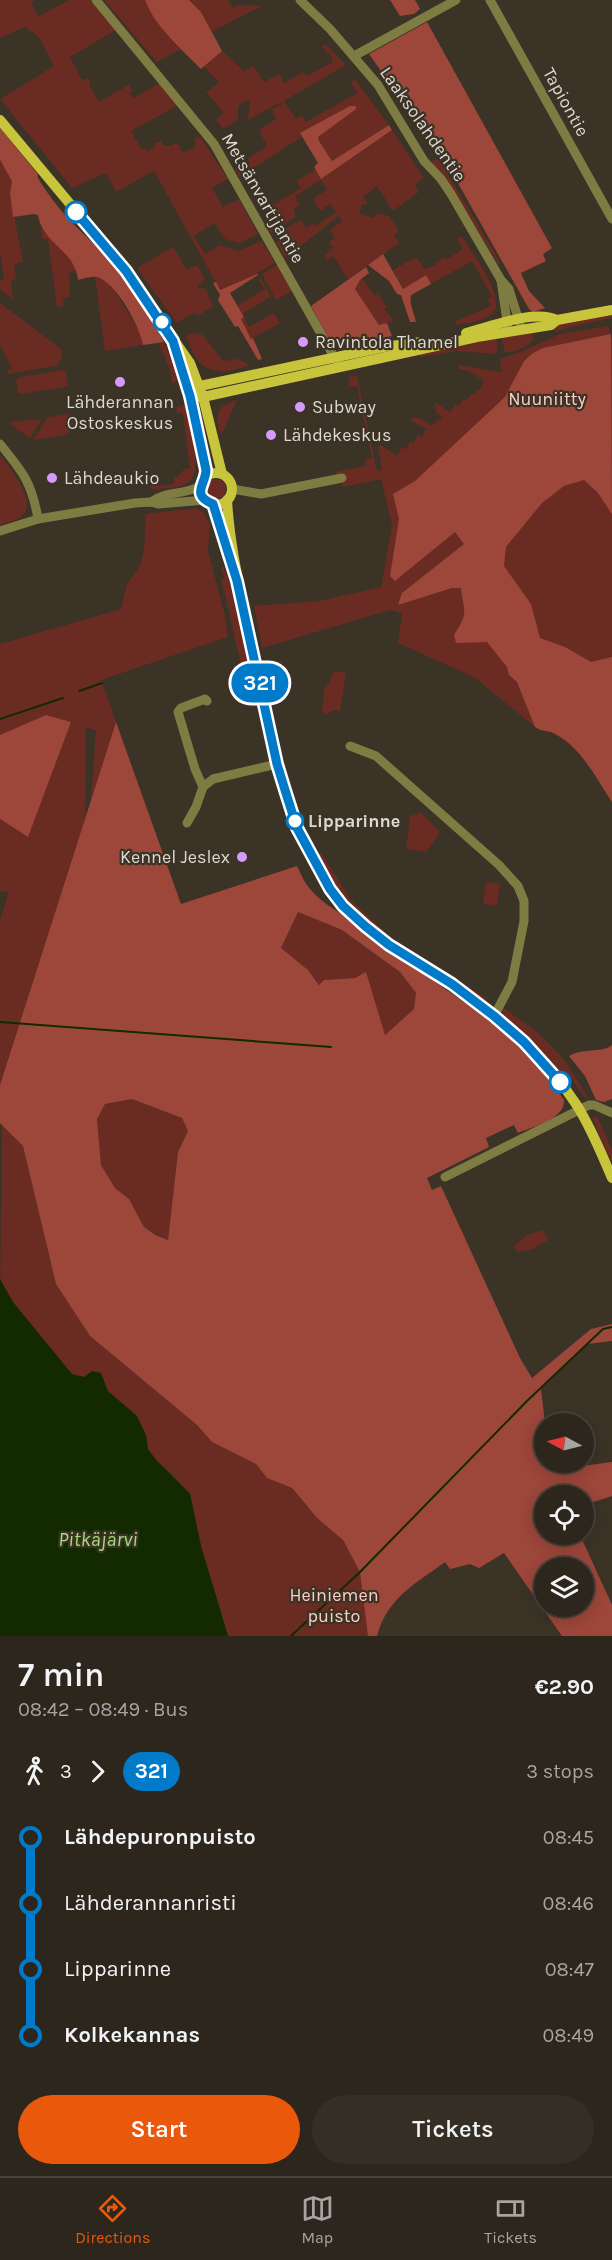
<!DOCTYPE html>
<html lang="en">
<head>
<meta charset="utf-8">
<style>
  :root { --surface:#2c261c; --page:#342e25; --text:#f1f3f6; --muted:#a6a5a3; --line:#48433b; --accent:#ea580c }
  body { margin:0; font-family:Karla,sans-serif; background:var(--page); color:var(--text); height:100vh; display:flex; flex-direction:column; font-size:22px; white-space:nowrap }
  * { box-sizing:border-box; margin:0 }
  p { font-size:20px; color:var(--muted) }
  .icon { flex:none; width:33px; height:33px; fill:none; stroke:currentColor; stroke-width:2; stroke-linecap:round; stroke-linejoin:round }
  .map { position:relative; height:1636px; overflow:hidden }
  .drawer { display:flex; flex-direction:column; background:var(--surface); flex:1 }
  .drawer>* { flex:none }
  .badge { padding:0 12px; border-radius:20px; font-size:21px; line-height:39px }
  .needle { width:39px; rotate:277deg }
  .buttons { position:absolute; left:534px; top:1413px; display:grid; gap:12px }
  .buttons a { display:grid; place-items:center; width:60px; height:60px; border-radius:50%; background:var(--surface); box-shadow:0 3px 15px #0003,0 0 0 2px var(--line); font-size:30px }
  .map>.badge { position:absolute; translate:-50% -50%; box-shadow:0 0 0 3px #fff }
  .legs { display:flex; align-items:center; gap:9px; height:66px; padding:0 18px; font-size:20px }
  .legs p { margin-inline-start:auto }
  .head { display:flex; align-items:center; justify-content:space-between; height:102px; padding:0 18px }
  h1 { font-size:33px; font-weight:600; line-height:45px }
  .primary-button { display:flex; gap:12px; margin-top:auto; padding:12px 18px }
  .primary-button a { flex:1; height:69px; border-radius:36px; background:var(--accent); color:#fff; font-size:24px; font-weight:600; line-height:69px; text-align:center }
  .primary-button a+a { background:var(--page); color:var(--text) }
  ul { padding:0 18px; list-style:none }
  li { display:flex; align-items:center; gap:21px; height:66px; font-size:22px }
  li i { display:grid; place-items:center; width:9px; height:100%; margin:0 8px; background:currentColor }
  li i::after { content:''; width:15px; height:15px; margin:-8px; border:4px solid; border-radius:50%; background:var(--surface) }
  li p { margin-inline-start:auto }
  li:first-child i { background:linear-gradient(#0000 50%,currentColor 0) }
  li:last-child i { background:linear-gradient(currentColor 50%,#0000 0) }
  .menu { display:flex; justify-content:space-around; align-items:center; height:84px; border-top:2px solid var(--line); background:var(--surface); font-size:16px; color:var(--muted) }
  .menu a { display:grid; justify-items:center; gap:3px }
  .menu .selected { color:var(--accent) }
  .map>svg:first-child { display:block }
</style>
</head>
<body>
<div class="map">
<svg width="612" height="1636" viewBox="0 0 612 1636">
  <rect width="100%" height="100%" fill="#3a3326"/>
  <g fill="#6a2b23" fill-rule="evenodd">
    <path d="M0 0H34L31 4 39 16 69 0H90L116 30 70 57 82 80 88 78 91 84 89 85 99 102 129 85 133 91 129 93 133 98 160 83 177 106 131 131 142 150 145 148 147 151 156 146 154 143 162 141 163 145 173 146 174 143H177L181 147 179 149 184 153 189 149 191 150 196 145 194 139 200 137 228 179 212 188 223 207 239 199 258 234 239 243 225 239 214 223 194 236 205 254 220 245 238 251 262 241 275 263 257 274 220 290 154 171 116 192 106 173 72 188 0 99 54 66 39 37 25 27 0 38Z"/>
    <path d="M104 0H145L148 9 181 49 157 62Z"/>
    <path d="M189 0H228L233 8 239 5 262 6 211 32 201 12Z"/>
    <path d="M325 44 346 65 284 101 296 119 302 115 306 122 357 93 351 82 355 79 389 125 332 161 319 141 318 137 325 131 300 134 302 137 239 177 235 170 249 162 248 159 267 146 259 130 276 119 272 110 283 103 277 104 248 120 250 101 246 100 238 107V120L223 129 216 120 224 113 206 92 219 83 204 66 222 51 244 71 254 66 264 82 279 74 284 83 303 72 307 76 333 62 331 56 322 47Z"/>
    <path d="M392 130 424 178 415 185 419 192 393 211 377 186 363 197 367 203 366 205 362 204 359 214 373 218 377 213 389 216 399 231 394 234 399 243 348 279 333 256 327 260 324 256 333 248 329 242 335 238 330 230 342 221 339 216 285 258 276 242 287 233 285 229 298 221H302L306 228 314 223 316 226 336 212 330 204 320 211 313 198 327 190 321 180 295 196 299 205 294 209 296 217 271 233 267 226 274 221 267 209 301 188 297 181 316 169 321 179Z"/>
    <path d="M438 158 495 253 500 263 498 264 445 177 431 162Z"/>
    <path d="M0 160 12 181 10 193 23 262 14 265 16 279 11 280 13 299 0 289V281L4 280 0 253Z"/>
    <path d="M40 228 71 258 76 271 69 272 70 297 63 298 64 306 57 307 48 239H42Z"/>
    <path d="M461 237 463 238C472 252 503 294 495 310 489 321 468 323 456 325V321L491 306 488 299 492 296 472 261 431 284 426 275 403 289 393 270 414 258 418 259 424 269 436 265 435 263 445 257 447 259 463 249 457 239Z"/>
    <path d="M173 247 187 270 197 265 205 279 198 286 199 289 205 288 213 307 197 316 194 313 177 323 137 268Z"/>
    <path d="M277 265 292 291 276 300 262 274Z"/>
    <path d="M95 277 110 283 141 334 143 345 105 351Z"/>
    <path d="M261 278 271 297 242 314 237 306 265 289 259 280Z"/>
    <path d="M360 280H363L375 296 378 294 387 307 384 309 394 321 379 325 355 289Z"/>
    <path d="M0 303 61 349C62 357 62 361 56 366L8 374 7 371 12 368 0 345Z"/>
    <path d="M274 313 280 323 251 339 240 319 244 317 249 327Z"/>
    <path d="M612 315V318L571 327 556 332 553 329V326Z"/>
    <path d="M608 326 612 339V802C596 778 582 749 557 735 550 730 542 732 535 727L474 677 398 643 402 613 390 610 262 648 254 606 319 601 381 587 392 525 381 479 343 487V483L346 481 345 474 336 475V472L365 466V460L372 458 357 386 349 387V377L357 376 377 471 382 469 378 447 381 445 397 456 402 447 406 449 410 441 413 443 418 435 422 437 426 429 409 420C418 415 425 420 432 426L442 417 436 412 435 402 450 412 455 405 459 406 463 399 466 401 471 394 474 395 478 389 480 390 484 381 469 371 459 369V365L501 372 500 359 523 351 560 334Z"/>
    <path d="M536 331V333L532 334 533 340C526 348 515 353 505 352L501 338Z"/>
    <path d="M192 333 203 335 223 361 239 359 249 365C234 372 211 375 199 362 193 356 190 344 186 336Z"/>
    <path d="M496 339 498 349 496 354 456 351 420 357 419 354Z"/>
    <path d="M164 342 180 380 172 383 170 370 159 343Z"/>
    <path d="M64 370 66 372 68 385 65 387 19 394 16 380 20 377Z"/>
    <path d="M237 400 221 436C214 416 216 405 237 400Z"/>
    <path d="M185 405C189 423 208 476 184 485 174 489 161 488 151 490V482L153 481 154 486 174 484V478L180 475 184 469 190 468 183 413H177L176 407Z"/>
    <path d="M69 414 72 415 73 424 67 435 33 440 48 417Z"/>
    <path d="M42 419 30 438 10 424V422Z"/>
    <path d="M0 455C10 466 37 501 23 515 17 521 7 522 0 525Z"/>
    <circle cx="216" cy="489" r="10"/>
    <path d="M196 508 203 512 210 524 208 551 225 616 228 637 101 680 116 722 91 800 96 730 86 727 85 820 0 1085V920L9 891 0 892V819L27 837 46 715 0 735V644L121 609 127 584 140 566 144 550 146 514Z"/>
    <path d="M223 567 235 595 262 719C239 677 234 625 221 580L224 578 221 568Z"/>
    <path d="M335 671 346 673 340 711 334 710 325 715 322 711 325 685H329L331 676Z"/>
    <path d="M421 813 440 831 439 834 426 852 406 849 410 816Z"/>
    <path d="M320 853 322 854 351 900 386 933H382C354 911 334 886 317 854Z"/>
    <path d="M486 882 500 884 497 906 483 904Z"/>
    <path d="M298 912 342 930 400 972 416 993 414 1009 385 1035 356 978 324 980 319 985 315 978 281 948Z"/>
    <path d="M397 941 489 1000 482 999 397 943Z"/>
    <path d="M503 1008C546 1036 563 1053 588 1098L584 1097 567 1072H563L556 1067 502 1015Z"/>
    <path d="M132 1099 183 1118 188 1131 178 1152 168 1240 144 1227 129 1199 115 1188 101 1165 97 1118 105 1104Z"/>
    <path d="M597 1116 612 1150V1163L592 1118Z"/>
    <path d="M2 1122 23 1146 56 1284 90 1336 197 1425 212 1442 256 1464 267 1478 291 1488 317 1518 343 1540 360 1572 527 1401 545 1423 544 1462 551 1463 552 1470 612 1462V1496L584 1505V1496H544V1534L580 1535 612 1605V1636H562L504 1553 479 1568 470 1564 450 1569 445 1562C415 1584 387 1598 377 1636H228L201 1546 190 1493 168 1470 97 1411 0 1292ZM544 1568H584V1606H544Z"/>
    <path d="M543 1230 548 1240 533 1249 517 1252 514 1246 527 1235Z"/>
  </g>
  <g fill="#9d463a" fill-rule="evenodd">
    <path d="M145 0H189L201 12 222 51 201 69C183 51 153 24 145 0Z"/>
    <path d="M390 0H415L420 9 414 14 400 16Z"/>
    <path d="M427 22 552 248 543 254 546 261 521 273 529 291 545 308 533 312 529 309 433 139 415 119 369 54Z"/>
    <path d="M350 106H356V109L318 137 319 141 332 161 389 125 392 130 321 179 314 167 318 163 300 133Z"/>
    <path d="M0 128 37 173 38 178C58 211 77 228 105 254 130 278 147 312 164 342L143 345C140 327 116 281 96 277 91 276 83 279 78 280 74 248 43 245 38 215L34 214 13 217 10 193 12 181 0 160Z"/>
    <path d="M383 254 403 289 426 275 431 284 411 295C409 304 414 312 416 322H410L401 295 397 294 389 281 368 265Z"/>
    <path d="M366 267 369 273 360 280 355 289 379 325 387 323 392 336C373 340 348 350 330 341L311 306Z"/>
    <path d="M257 274 258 275 230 293 244 317 241 319 251 339 253 338 262 359 258 360 238 326 235 327 218 300 220 295 213 283 216 282 220 290Z"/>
    <path d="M611 334 612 514 598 493 584 480 564 486 542 503 506 547 504 566 531 604 540 638 565 647 591 662 612 657V802C596 778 582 749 557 735 550 730 542 732 535 727L517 682 509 675 507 667 487 642 456 643 454 635C469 612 464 613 461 588H452L398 605 402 593 464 544 455 532 395 581 390 576 399 519 393 494 415 481 505 397 524 361 533 353 543 348Z"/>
    <path d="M46 715 71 722 28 837 0 819V735Z"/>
    <path d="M116 722 181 904 297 866C301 874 305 884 311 890 322 903 338 911 351 921 422 981 513 1019 564 1100 566 1119 532 1127 518 1133L514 1125 486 1138 489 1147 427 1178 432 1190 441 1186 520 1358 532 1378 591 1329 612 1324V1341L587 1344 541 1389 545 1423 544 1462 551 1463 552 1470 612 1462V1496L584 1505V1496H544V1534L580 1535 612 1605V1636H562L504 1553 479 1568 470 1564 450 1569 445 1562C415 1584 387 1598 377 1636H368L360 1572 343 1540 317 1518 292 1488 267 1478 256 1464 212 1442 197 1425 90 1336 56 1284 23 1146 0 1123V1085ZM298 912 342 930 400 972 416 993 414 1009 385 1035 366 972 355 978 324 980 319 985 308 970 281 948ZM132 1099 182 1118 188 1131 178 1152 168 1240 156 1235 144 1227 129 1199 115 1188 101 1165 97 1119 105 1104ZM544 1568H584V1606H544Z"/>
    <path d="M612 1045V1099L604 1102 596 1100 585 1076 569 1056C584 1047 601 1054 612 1045Z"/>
  </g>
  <path fill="#132a01" d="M0 1279 13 1302 72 1374 84 1377 92 1371 101 1373 108 1391 137 1416 146 1435 148 1449 157 1461 190 1494 201 1546 228 1636H0Z"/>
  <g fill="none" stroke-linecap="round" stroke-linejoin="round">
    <g stroke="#132a01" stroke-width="2">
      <path d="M79 691 102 683"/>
      <path d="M0 719 63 698"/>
      <path d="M0 1022 331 1047"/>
      <path d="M291 1636 360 1572 527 1401 603 1329 612 1327"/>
    </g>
    <g stroke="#7e7c42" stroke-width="9">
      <path d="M96 0 214 144 338 364"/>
      <path d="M300 0 330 29 378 85 424 161 441 179 451 194 501 280 509 289 520 324"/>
      <path d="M490 0 612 219"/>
      <path d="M354 56 456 0"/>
      <path d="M501 280 508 328"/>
      <path d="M0 444C23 472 32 483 38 519"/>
      <path d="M232 489 261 494 342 478"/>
      <path d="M151 502C165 491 185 495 200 486"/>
      <path d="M0 531 38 519 135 503 151 502 158 504 205 500"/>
      <path d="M350 746 376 756 499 865 518 886 524 901V921L512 982 494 1016"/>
      <path d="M203 787 213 779 277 764"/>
      <path d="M187 823 196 807 203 787 195 769 178 712 181 708 205 699 207 701"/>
      <path d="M445 1177 589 1105H594L612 1113"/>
    </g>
    <g stroke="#c8c43b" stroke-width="10">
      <path d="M0 120 126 271 190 363 203 397 222 474"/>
      <path d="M466 333C491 327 533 309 557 320"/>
      <path d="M175 347 195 417 206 476"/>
      <path d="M195 391 200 386 384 347 421 342"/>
      <path d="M190 396 203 397 477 337 551 325 557 320 612 310"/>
      <circle cx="216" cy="489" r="16"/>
      <path d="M227 500C230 552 243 601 253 652 269 726 281 801 318 868 326 881 333 895 343 906 373 939 413 959 449 983 497 1014 545 1056 576 1104 591 1127 601 1153 612 1178"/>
      <path d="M213 504 227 555"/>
    </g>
  </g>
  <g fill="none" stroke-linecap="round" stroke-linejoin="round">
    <g stroke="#fff" stroke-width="14">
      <path id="line-1" d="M76 212 126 271 173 341 190 396 206 470C206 484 190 495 213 504L237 581 277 764 285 790 297 828 330 889 343 906 365 926 389 945 452 984 494 1016 524 1042 560 1082"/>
    </g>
    <use href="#line-1" stroke="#007ac9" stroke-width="9"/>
  </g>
  <g fill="#fff" stroke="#007ac9" stroke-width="3">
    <circle cx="76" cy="212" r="10"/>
    <circle cx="162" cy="322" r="8"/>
    <circle cx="295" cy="821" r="8"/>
    <circle cx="560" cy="1082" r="10"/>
  </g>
  <g fill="#d69bfa" stroke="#3a3326" stroke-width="2">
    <circle cx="303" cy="342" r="6"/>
    <circle cx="120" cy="382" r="6"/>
    <circle cx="300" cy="407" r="6"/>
    <circle cx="271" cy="435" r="6"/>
    <circle cx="52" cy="478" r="6"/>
    <circle cx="242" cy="857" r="6"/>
  </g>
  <g text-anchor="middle" stroke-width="4.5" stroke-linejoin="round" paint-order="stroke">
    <g font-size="18" fill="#dedad2" stroke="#3a3326">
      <text transform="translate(566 102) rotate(61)" y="6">Tapiontie</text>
      <text transform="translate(423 124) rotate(55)" y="6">Laaksolahdentie</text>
      <text transform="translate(263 198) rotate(60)" y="6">Metsänvartijantie</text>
    </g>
    <g font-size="18" fill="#dedad2" stroke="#3a3326" text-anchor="start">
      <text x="315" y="348">Ravintola Thamel</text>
      <text x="120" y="408" text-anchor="middle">Lähderannan<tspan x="120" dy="21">Ostoskeskus</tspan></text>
      <text x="312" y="413">Subway</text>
      <text x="283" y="441">Lähdekeskus</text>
      <text x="64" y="484">Lähdeaukio</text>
      <text x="230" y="863" text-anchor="end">Kennel Jeslex</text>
    </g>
    <g font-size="18" fill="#ffccc3" stroke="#3a3326">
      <text x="547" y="405">Nuuniitty</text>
      <text x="334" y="1601">Heiniemen<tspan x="334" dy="21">puisto</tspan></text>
    </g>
    <g font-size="18" font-weight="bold" fill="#dedad2" stroke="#3a3326" text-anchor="start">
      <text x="308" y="827">Lipparinne</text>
    </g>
    <g font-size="20" font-style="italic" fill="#a2df77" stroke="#3a3326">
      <text x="98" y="1546">Pitkäjärvi</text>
    </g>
  </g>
</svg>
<div class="buttons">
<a><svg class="needle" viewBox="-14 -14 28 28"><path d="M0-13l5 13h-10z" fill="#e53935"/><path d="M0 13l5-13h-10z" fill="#a6a5a3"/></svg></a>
<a><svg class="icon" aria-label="locate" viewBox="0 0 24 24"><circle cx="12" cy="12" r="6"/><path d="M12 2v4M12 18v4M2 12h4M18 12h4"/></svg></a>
<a><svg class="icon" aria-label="layers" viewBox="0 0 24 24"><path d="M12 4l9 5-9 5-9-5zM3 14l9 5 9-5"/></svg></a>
</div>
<b class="badge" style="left:260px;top:683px;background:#007ac9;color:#fff">321</b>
</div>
<section class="drawer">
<div class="head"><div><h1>7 min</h1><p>08:42 – 08:49 · Bus</p></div><b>€2.90</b></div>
<div class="legs"><svg class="icon" aria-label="walk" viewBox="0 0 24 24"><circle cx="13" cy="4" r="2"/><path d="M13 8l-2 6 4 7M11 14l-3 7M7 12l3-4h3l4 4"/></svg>3<svg class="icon" aria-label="forward" viewBox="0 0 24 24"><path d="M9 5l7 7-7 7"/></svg><b class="badge" style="background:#007ac9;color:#fff">321</b><p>3 stops</p></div>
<ul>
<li><i style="color:#007ac9"></i><b>Lähdepuronpuisto</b><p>08:45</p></li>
<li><i style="color:#007ac9"></i><span>Lähderannanristi</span><p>08:46</p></li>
<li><i style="color:#007ac9"></i><span>Lipparinne</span><p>08:47</p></li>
<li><i style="color:#007ac9"></i><b>Kolkekannas</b><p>08:49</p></li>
</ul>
<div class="primary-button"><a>Start</a><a>Tickets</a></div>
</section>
<nav class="menu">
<a class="selected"><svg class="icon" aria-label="directions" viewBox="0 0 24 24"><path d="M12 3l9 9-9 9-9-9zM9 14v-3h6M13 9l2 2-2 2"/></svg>Directions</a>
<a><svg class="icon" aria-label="map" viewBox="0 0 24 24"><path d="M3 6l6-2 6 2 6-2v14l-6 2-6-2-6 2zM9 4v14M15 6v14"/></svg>Map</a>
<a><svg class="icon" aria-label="tickets" viewBox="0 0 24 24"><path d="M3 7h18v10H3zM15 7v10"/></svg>Tickets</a>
</nav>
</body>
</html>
